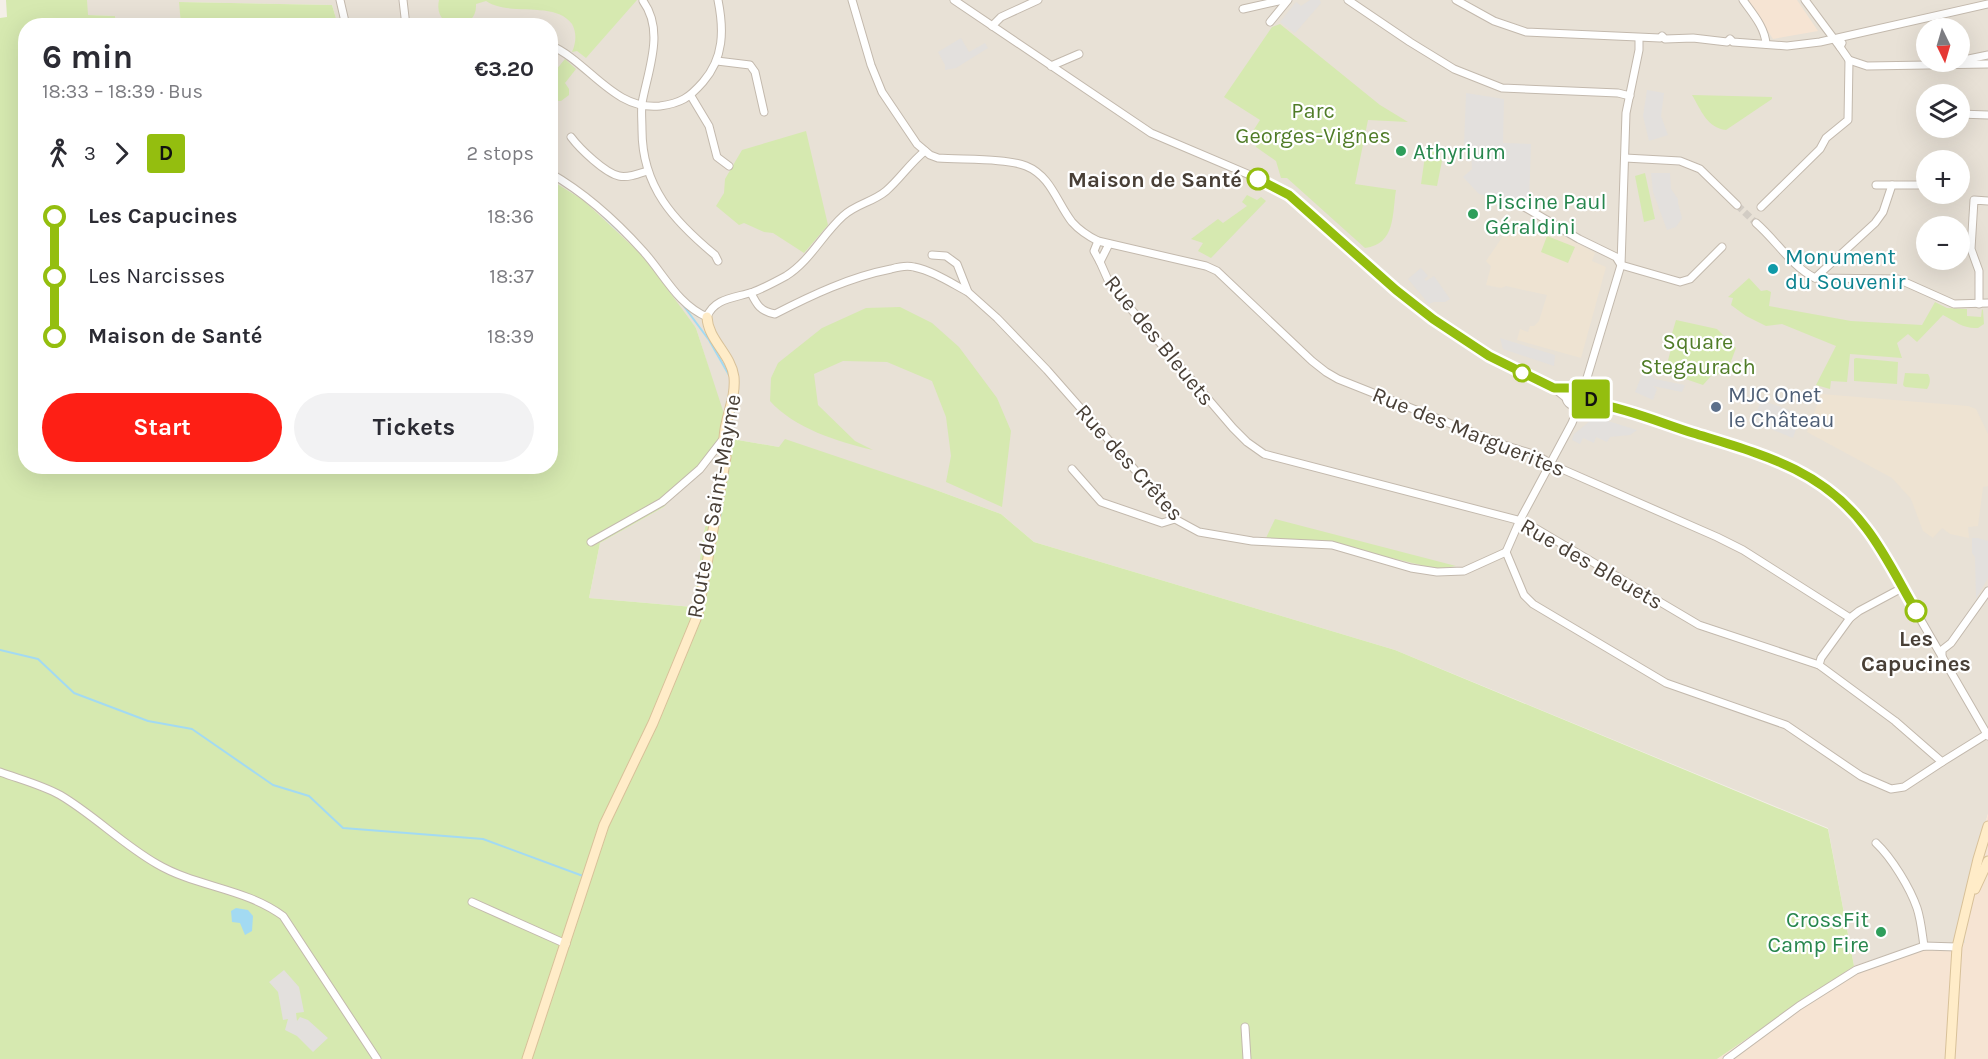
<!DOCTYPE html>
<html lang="en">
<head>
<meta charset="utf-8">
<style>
  :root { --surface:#fff; --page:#f2f2f3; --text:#2b2b33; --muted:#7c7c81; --accent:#fe1f15 }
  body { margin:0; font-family:Karla,sans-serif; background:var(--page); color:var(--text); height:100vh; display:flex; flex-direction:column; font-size:22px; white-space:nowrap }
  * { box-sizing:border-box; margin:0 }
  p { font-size:20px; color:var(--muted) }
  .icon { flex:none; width:33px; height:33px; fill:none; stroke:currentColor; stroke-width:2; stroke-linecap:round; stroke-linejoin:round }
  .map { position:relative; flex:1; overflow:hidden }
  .drawer { position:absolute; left:18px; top:18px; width:540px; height:456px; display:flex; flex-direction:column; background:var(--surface); border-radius:24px; box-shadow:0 6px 24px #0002 }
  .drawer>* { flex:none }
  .badge { padding:0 12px; border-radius:4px; font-size:21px; line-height:39px }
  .needle { width:39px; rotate:175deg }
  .tools { position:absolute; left:1916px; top:18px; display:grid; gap:12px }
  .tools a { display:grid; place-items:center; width:54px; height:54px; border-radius:50%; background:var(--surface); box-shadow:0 6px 24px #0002; font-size:30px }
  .map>.badge { position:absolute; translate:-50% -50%; box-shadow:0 0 0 3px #fff }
  .legs { display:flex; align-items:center; gap:9px; height:66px; padding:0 24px; font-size:20px }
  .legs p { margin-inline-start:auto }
  .summary { display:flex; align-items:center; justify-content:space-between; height:102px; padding:0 24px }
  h1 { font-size:33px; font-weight:700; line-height:45px }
  .action { display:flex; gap:12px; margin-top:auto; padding:12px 24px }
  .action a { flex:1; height:69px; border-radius:36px; background:var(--accent); color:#fff; font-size:24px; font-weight:700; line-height:69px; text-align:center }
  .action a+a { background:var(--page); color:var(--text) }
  ul { padding:0 24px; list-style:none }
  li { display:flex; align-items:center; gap:21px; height:60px; font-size:22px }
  li i { display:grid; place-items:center; width:9px; height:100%; margin:0 8px; background:currentColor }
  li i::after { content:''; width:15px; height:15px; margin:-8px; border:4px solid; border-radius:50%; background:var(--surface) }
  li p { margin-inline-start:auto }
  li:first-child i { background:linear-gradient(#0000 50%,currentColor 0) }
  li:last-child i { background:linear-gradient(currentColor 50%,#0000 0) }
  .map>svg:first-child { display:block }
</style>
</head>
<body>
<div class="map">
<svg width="1988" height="1059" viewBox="0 0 1988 1059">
  <rect width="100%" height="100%" fill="#f4efe8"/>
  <path fill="#e8e1d6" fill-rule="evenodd" d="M87 0H1988V814L1969 875 1965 943 1911 947 1854 966 1828 828 1395 650 1034 542 1001 514 936 490 779 447 732 439 704 531 693 607 589 598 600 543 664 507 709 369 696 328 583 200 551 180 550 26 338 25 332 5 180 2 181 25H116L115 16 87 15ZM1926 28H1959V62H1926ZM1926 94H1959V128H1926ZM1926 160H1959V194H1926ZM1926 226H1959V260H1926Z"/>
  <g fill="#f6e4d3">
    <path d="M1748 0H1797L1818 31 1773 39Z"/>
    <path d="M1988 814V1059H1717L1854 966 1911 947 1965 943 1969 875Z"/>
  </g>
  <g fill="#eee3d2">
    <path d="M1519 221 1537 234 1542 224 1595 253 1592 261 1606 267 1581 358 1517 340 1520 329 1528 332 1530 326H1534L1539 321 1547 295 1506 286 1501 288 1486 285 1491 266 1486 261 1512 223Z"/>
    <path d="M1821 394 1968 406 1976 409 1988 434V486L1983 487 1978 526 1968 527 1969 538 1950 534 1942 528 1933 538 1923 531 1911 499 1892 478 1807 432Z"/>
  </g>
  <g fill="#d6e9b0">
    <path d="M6 0H87L88 15 115 16 116 25 26 26V466H550L551 180 583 200 644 257 696 328 729 429 664 507 600 543 589 598 693 607 704 531 732 439 779 447 785 439 936 490 1001 514 1034 542 1395 650 1828 829 1854 966 1717 1059H0V18L7 17Z"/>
    <path d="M439 0H637L586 58 577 51 572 52C576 43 577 33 572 24 555 0 509 17 486 1L476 4C478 34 432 32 439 0Z"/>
    <path d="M179 2 332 5 338 25H181Z"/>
    <path d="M1280 24 1380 105 1408 122 1368 120 1355 184 1396 190C1392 214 1396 244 1365 248L1287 178H1281L1276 161 1256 147 1253 131 1260 120 1224 97 1272 27Z"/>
    <path d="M565 59 576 69 565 83 569 89V95L561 101H551V76Z"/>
    <path d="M1692 95 1772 97V99L1726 130C1707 128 1701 110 1692 95Z"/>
    <path d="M806 131 828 225 804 253 773 233 764 232 744 223 739 225 716 206 724 193 725 179 742 150Z"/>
    <path d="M1426 149 1434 150 1442 161 1437 186 1421 184Z"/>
    <path d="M1645 173 1655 219 1644 222 1635 176Z"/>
    <path d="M1247 195 1257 200 1261 197 1266 201 1211 258 1198 251 1203 243 1191 239 1218 219 1223 223 1247 206 1242 202Z"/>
    <path d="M1547 236 1575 247 1568 263 1541 252Z"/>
    <path d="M1749 278 1761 291 1767 290 1771 292 1769 306 1851 321 1922 325 1935 302 1947 308 1967 309V316L1981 317 1982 309 1983 310 1984 324 1978 328C1963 329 1955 321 1943 315L1917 342 1908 334 1897 343 1902 358 1850 354 1847 382 1831 381 1830 389 1816 385 1836 346 1782 324 1766 326 1746 316 1731 305 1733 298 1728 297Z"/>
    <path d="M900 307 932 323 959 347 997 398 1011 431 1002 507 946 482 951 456 946 417 932 381 887 362 843 361 814 374 818 405 855 441 873 450C838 442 794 428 770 401L771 378 778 363 822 328 866 308Z"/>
    <path d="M1676 320 1717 329 1736 348 1730 364 1723 366 1720 374 1711 376 1703 385 1665 372 1671 349 1668 347Z"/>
    <path d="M1856 358 1898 362 1897 384 1854 381V359Z"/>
    <path d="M1905 373 1928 374C1931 378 1930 385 1927 389L1905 387 1903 385Z"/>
    <path d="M1275 519 1456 566 1438 569 1319 541 1266 538Z"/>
  </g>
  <g fill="#e3e0dd">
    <path d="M1310 0H1320L1321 3 1295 33 1280 22 1296 2 1301 6Z"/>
    <path d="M961 38 969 52 985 43 988 48 956 68 945 70V65L938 52Z"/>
    <path d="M1647 90 1664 93 1661 116 1668 135 1649 141 1643 116Z"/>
    <path d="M1466 93 1504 99 1503 143 1531 144 1529 201 1510 202 1505 207 1494 197 1479 194 1463 177 1472 169 1471 146 1464 145Z"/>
    <path d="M1651 173H1670L1671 189 1678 199V203L1682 218 1676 227 1667 230 1653 192Z"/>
    <path d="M1421 268 1428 276 1424 279 1426 281 1434 276 1450 299 1445 302H1434L1429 304 1408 279Z"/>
    <path d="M1500 338 1555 355 1554 366 1503 349Z"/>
    <path d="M1644 370H1647L1655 379 1685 385 1682 392 1653 386 1657 389 1653 400 1635 392Z"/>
    <path d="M1761 400 1801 414 1793 438 1753 422Z"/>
    <path d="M1595 417 1637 430 1630 435 1610 437 1607 442 1596 437 1594 443 1583 438 1580 444 1572 440 1574 434Z"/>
    <path d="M1972 538H1978L1988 541V578L1976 599 1975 557 1972 553Z"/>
    <path d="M284 970 299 987 304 1012 296 1013 297 1021 300 1017 308 1020 328 1038 313 1052 297 1036 285 1030 288 1019 283 1020 278 992 269 982Z"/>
  </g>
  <path fill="#a3daf2" d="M236 908 248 910 253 916 252 931 245 935 240 923 232 922 231 911Z"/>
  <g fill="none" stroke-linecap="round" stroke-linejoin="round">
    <g stroke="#a3daf2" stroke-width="2">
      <path d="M601 214 621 233"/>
      <path d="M683 305 709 340 729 375"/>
      <path d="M733 415 737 400"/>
      <path d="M719 522 721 512"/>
      <path d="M0 650 38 659 74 693 148 721 192 729 273 785 309 796 343 828 483 839 583 876"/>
    </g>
    <path stroke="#d2ccc4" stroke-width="7" stroke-dasharray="7 3.5" stroke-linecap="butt" d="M1737 205 1756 223"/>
    <g stroke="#c3b9ad" stroke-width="9">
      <g id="street">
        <path d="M340 0 346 26"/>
        <path d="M403 0 406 26"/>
        <path d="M852 0 871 65 882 92 917 144 930 155 938 158C960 160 1007 158 1026 166 1051 176 1057 203 1072 222 1080 231 1088 236 1098 241L1206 266 1217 271 1312 361 1326 372 1338 379 1504 445 1536 455 1555 466 1717 537 1743 550 1850 618"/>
        <path d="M954 0 1151 133 1271 184 1289 195C1326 226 1359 259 1395 290 1442 330 1498 365 1555 389L1565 397"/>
        <path d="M1348 0 1410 42 1454 69 1502 88 1618 93 1630 96"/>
        <path d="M1456 0 1494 21 1526 32 1660 38 1662 36 1665 39 1693 38 1727 42 1730 39 1733 42 1787 46 1820 42 1988 4"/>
        <path d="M1743 0C1752 13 1765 27 1766 44"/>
        <path d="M1805 0 1840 47 1842 43"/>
        <path d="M643 1C665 31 648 70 642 103 641 111 642 121 642 130 642 187 674 221 715 255L718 261"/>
        <path d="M1243 9 1283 0"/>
        <path d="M1270 22 1288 0"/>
        <path d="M992 26 1001 17 1038 0"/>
        <path d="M550 45C589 62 614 111 660 106 681 103 689 98 703 82 724 58 724 30 718 0"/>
        <path d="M1840 47 1849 60 1867 66 1988 64"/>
        <path d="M717 61 750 65 755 72 764 112"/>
        <path d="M1959 61 1988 55"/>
        <path d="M1051 66 1079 54"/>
        <path d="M691 96 709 126 717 157 729 166"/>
        <path d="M1959 114 1988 115"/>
        <path d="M571 137C580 149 605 173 619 176 628 178 638 174 647 171"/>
        <path d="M1625 158 1680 161 1700 169 1737 205"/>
        <path d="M550 173C585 193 616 221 643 251 664 274 677 304 707 317 714 298 735 298 753 292 764 288 775 282 786 276 810 261 822 235 843 216 856 204 873 202 886 191 900 179 910 163 925 151"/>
        <path d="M1876 185H1892"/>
        <path d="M1521 205 1579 239 1616 257 1621 265 1680 282 1690 279 1722 247"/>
        <path d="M1761 207 1820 149 1826 138 1848 120 1849 60"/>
        <path d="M1756 223C1776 240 1791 266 1815 278L1898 279 1954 304 1988 303"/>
        <path d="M1098 241 1094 251 1100 262 1109 244"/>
        <path d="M932 255 946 256 957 264 968 292 997 318 1047 370 1157 495 1175 519 1199 532 1252 541 1332 545 1411 568 1437 572 1464 571 1506 552"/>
        <path d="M1100 262 1108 280 1130 308 1233 428 1247 442 1264 454 1525 522 1699 625 1819 665 1895 721 1942 762 1987 734"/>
        <path d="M1815 278 1875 223 1883 212 1892 185H1918"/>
        <path d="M751 293C757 305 760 311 775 314 812 295 850 277 891 269 898 267 906 265 914 267 933 271 951 283 968 292"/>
        <path d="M1979 304V271L1971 249 1974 200 1988 201"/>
        <circle cx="1575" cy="397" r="9"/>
        <path d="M1583 391 1621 265 1626 113 1639 50V38"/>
        <path d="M1581 404 1604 405C1639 416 1674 427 1709 438 1782 461 1830 475 1875 541L1988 736"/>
        <path d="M1072 469 1101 502 1162 523 1175 519"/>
        <path d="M591 542 662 502 700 469 724 438"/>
        <path d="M1506 552 1524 595 1533 604 1666 683 1786 725 1861 776 1891 789 1904 787 1942 762"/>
        <path d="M1506 552 1520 520 1572 423 1579 405"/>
        <path d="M1942 658V650L1951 643 1988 591"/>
        <path d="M1819 665 1821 658 1850 618 1859 611 1902 588"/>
        <path d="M0 772C19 779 42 785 60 795 94 815 122 844 157 864 196 887 245 888 283 916L377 1059"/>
        <path d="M1876 843C1892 858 1910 888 1917 908 1921 920 1922 933 1924 946"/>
        <path d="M472 902 566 944"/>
        <path d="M1245 1027 1247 1059"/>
        <path d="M1727 1059 1799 1006 1856 970 1924 946 1957 947"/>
      </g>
    </g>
    <g stroke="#d8c199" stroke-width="11">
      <g id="secondary">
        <path d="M1975 889 1988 861"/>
        <path d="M527 1059 604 825 653 723 698 614 726 457C725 451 724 444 724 438 725 416 736 400 734 377 731 354 708 340 707 317"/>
        <path d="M1950 1059 1957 947 1978 859 1988 826"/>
      </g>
    </g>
    <use href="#street" stroke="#fff" stroke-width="7"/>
    <use href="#secondary" stroke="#ffecc8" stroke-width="9"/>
  </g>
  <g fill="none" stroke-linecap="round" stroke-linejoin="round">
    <g stroke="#fff" stroke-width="14">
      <path id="line-1" d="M1258 179 1289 195 1396 290 1433 319 1489 356 1554 388H1577L1597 404C1626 408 1664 424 1693 433 1761 454 1822 469 1866 528 1886 554 1900 584 1916 611"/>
    </g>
    <use href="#line-1" stroke="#94be0f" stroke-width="9"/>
  </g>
  <g fill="#2e9e5b" stroke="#fff" stroke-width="2">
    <circle cx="1401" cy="151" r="6"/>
    <circle cx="1473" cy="214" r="6"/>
    <circle cx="1881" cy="932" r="6"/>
  </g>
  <g fill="#fff" stroke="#94be0f" stroke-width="3">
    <circle cx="1258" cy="179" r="10"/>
    <circle cx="1522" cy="373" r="8"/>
    <circle cx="1916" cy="611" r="10"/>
  </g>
  <circle fill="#0f9aa8" stroke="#fff" stroke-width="2" cx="1773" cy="269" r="6"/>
  <circle fill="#5c6f8a" stroke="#fff" stroke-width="2" cx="1716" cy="407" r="6"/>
  <g text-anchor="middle" stroke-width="4.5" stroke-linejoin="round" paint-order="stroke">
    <g font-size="22" fill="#507c28" stroke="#fff">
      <text x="1313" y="118">Parc<tspan x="1313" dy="25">Georges-Vignes</tspan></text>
      <text x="1698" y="349">Square<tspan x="1698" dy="25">Stegaurach</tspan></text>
    </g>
    <g font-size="22" fill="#27864d" stroke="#fff" text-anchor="start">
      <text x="1413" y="159">Athyrium</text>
      <text x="1485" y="209">Piscine Paul<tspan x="1485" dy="25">Géraldini</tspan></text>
      <text x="1869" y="927" text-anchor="end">CrossFit<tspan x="1869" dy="25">Camp Fire</tspan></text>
    </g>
    <g font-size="22" font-weight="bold" fill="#483f36" stroke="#fff" text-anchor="end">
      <text x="1242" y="187">Maison de Santé</text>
      <text x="1916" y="646" text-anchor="middle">Les<tspan x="1916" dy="25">Capucines</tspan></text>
    </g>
    <g font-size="22" fill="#0d838f" stroke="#fff" text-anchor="start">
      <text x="1785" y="264">Monument<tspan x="1785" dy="25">du Souvenir</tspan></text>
    </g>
    <g font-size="22" fill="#483f36" stroke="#fff">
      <text transform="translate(1160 340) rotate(51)" y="8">Rue des Bleuets</text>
      <text transform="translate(1469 431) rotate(22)" y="8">Rue des Marguerites</text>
      <text transform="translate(1130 462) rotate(48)" y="8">Rue des Crêtes</text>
      <text transform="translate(713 506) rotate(-80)" y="8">Route de Saint-Mayme</text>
      <text transform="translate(1592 563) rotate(30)" y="8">Rue des Bleuets</text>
    </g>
    <g font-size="22" fill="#4e5e75" stroke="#fff" text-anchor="start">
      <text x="1728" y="402">MJC Onet<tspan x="1728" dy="25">le Château</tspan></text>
    </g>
  </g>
</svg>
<div class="tools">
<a><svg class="needle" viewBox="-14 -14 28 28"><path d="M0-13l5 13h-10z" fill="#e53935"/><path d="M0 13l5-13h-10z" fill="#7c7c81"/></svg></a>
<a><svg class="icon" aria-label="layers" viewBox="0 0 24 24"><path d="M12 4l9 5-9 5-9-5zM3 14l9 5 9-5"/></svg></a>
<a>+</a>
<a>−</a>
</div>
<b class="badge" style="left:1591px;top:399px;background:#94be0f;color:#111">D</b>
<section class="drawer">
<div class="summary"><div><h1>6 min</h1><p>18:33 – 18:39 · Bus</p></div><b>€3.20</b></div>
<div class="legs"><svg class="icon" aria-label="walk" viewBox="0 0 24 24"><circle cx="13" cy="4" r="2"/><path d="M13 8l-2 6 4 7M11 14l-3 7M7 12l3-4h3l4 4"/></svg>3<svg class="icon" aria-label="forward" viewBox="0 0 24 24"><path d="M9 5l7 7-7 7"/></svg><b class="badge" style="background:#94be0f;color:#111">D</b><p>2 stops</p></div>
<ul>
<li><i style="color:#94be0f"></i><b>Les Capucines</b><p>18:36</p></li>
<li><i style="color:#94be0f"></i><span>Les Narcisses</span><p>18:37</p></li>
<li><i style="color:#94be0f"></i><b>Maison de Santé</b><p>18:39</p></li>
</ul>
<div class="action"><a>Start</a><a>Tickets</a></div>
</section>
</div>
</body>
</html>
